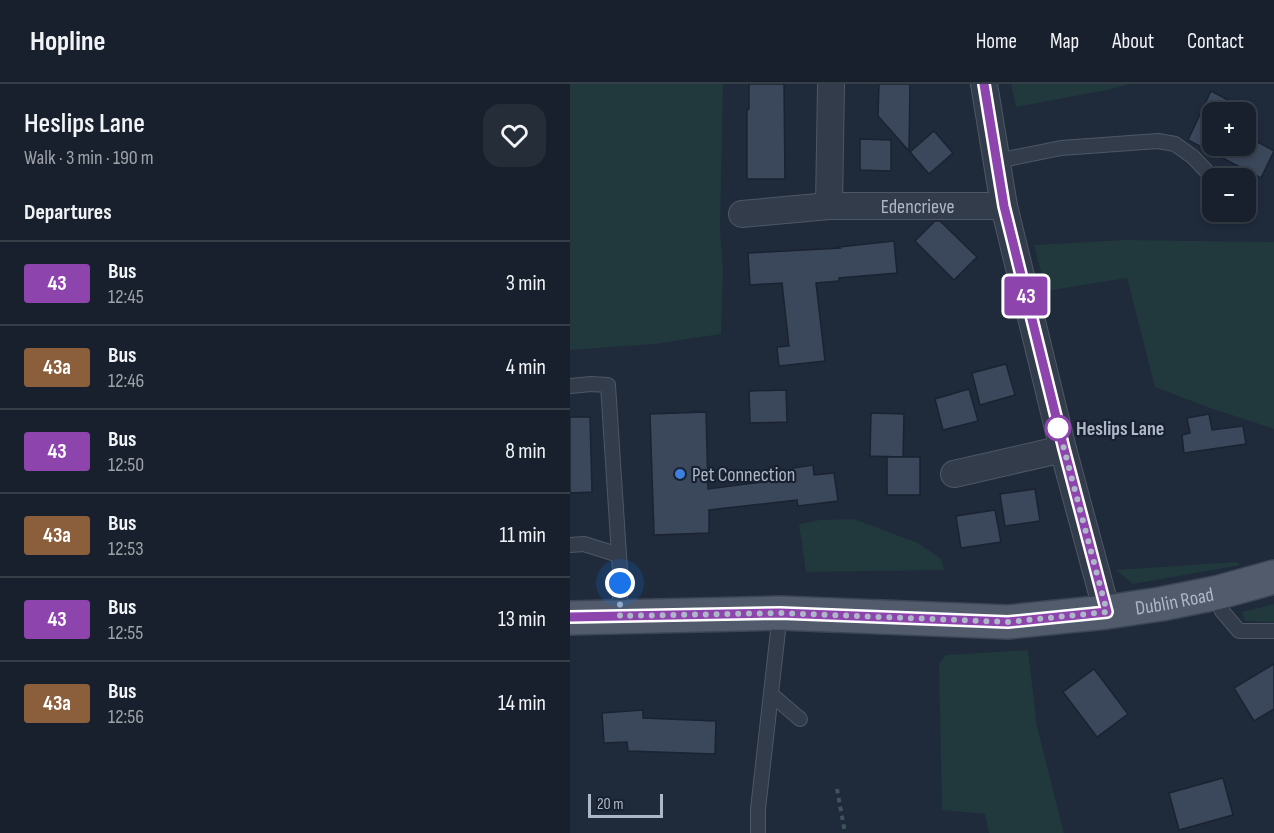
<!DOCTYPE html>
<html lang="en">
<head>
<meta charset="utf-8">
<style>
  :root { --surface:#17202c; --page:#242d38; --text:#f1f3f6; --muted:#9ea3a9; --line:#363e48 }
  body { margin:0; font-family:"Sofia Sans Condensed",sans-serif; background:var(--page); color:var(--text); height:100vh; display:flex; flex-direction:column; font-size:22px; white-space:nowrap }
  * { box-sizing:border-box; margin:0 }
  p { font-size:20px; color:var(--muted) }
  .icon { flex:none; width:33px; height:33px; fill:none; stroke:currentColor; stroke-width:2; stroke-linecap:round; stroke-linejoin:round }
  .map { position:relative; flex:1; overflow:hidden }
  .sheet { display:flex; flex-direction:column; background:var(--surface); width:570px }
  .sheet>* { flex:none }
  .badge { padding:0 12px; border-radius:4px; font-size:21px; line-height:39px }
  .buttons { position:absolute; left:632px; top:18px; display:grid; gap:12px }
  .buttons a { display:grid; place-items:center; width:54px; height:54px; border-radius:12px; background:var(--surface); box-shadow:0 3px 9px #0003,0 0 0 2px var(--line); font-size:30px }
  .scale { position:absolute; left:18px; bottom:15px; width:75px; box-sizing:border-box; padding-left:6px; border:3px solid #adb7c7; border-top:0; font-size:16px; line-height:21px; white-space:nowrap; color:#adb7c7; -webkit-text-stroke:4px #18212f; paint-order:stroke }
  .you { position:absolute; width:30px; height:30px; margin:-15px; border:4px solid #fff; border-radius:50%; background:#1a73e8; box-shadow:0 0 0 9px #1a73e833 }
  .map>.badge { position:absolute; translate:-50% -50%; box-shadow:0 0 0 3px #fff }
  h2 { padding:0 24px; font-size:22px; line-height:54px }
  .round { display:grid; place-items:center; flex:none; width:63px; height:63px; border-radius:18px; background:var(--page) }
  .head { display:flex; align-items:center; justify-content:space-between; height:102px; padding:0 24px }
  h1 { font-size:28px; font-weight:600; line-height:45px }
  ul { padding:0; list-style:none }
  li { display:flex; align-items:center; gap:18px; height:84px; padding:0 24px; border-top:2px solid var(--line) }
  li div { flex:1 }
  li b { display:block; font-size:22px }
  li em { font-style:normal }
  li .badge { min-width:66px; font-weight:700; text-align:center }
  header { display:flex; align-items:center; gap:36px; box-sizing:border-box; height:84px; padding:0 30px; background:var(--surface); border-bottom:2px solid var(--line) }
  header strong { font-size:28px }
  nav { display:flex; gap:33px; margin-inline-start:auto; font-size:21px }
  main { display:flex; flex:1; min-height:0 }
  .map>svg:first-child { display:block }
</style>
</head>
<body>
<header>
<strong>Hopline</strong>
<nav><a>Home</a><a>Map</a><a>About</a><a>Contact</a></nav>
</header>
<main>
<section class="sheet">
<div class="head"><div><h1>Heslips Lane</h1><p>Walk · 3 min · 190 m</p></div><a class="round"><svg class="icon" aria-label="heart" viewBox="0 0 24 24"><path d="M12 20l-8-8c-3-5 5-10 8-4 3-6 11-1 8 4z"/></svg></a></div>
<h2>Departures</h2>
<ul>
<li><span class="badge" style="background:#8e44ad;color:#fff">43</span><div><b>Bus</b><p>12:45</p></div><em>3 min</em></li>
<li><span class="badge" style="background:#8b5e3c;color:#fff">43a</span><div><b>Bus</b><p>12:46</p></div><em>4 min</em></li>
<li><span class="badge" style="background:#8e44ad;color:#fff">43</span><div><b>Bus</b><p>12:50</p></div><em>8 min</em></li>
<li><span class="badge" style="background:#8b5e3c;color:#fff">43a</span><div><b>Bus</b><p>12:53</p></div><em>11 min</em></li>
<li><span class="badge" style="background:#8e44ad;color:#fff">43</span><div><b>Bus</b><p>12:55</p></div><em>13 min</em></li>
<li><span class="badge" style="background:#8b5e3c;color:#fff">43a</span><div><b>Bus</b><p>12:56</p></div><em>14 min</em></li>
</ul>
</section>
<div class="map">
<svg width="704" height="749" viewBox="0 0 704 749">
  <rect width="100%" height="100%" fill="#1f2a3b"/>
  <g fill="#21383c">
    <path d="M0 0H153L150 147 153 185 151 250 85 260 0 266Z"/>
    <path d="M441 0H560L537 6 446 23Z"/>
    <path d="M555 156 704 158V345L640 324 585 303 557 194 476 207 464 161Z"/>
    <path d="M284 435 348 459 370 474 375 486 236 488 229 440 250 436Z"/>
    <path d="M665 478 671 481 563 500 546 486Z"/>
    <path d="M704 520V538L675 537 672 528Z"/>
    <path d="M458 566 467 643 494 749H419L415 730 372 726 369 579 376 571Z"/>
  </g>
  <g fill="#3b485b" stroke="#1a2331" stroke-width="1.5">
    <path d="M179 0H214L215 95H177V26L179 25Z"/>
    <path d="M309 0H340L339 67 308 32Z"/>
    <path d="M641 7 677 26 675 32V28H642V62H675V51L704 67 691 94 618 56Z"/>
    <path d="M364 47 383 69 359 90 340 68Z"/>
    <path d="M290 55 321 56V87L290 86Z"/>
    <path d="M365 137H370L407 173 384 196 345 157Z"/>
    <path d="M324 157 327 189 269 194V197L246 199 255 277 209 282 207 263 219 262 212 199 180 201 178 169 270 164 269 163Z"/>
    <path d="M436 280 445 311 410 321 402 289Z"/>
    <path d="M399 305 408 337 373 346 365 315Z"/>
    <path d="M216 306 217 338 180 339 179 307Z"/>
    <path d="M136 328 138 405 224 394 223 384 243 381 244 391 264 389 268 417 228 422 227 416 139 426V449L84 451 80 330Z"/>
    <path d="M301 329 334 330 333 373 300 372Z"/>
    <path d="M639 330 642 346 673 342 676 360 614 369 612 351 620 349 617 334Z"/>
    <path d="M0 333H20L22 408 0 409Z"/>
    <rect x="317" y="373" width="33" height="38"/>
    <path d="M465 405 470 437 435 442 430 410Z"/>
    <path d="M425 426 431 458 391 464 386 432Z"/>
    <path d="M704 580V625L684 637 664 604Z"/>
    <path d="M524 585 558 630 527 653 493 608Z"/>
    <path d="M73 626V634L146 637 145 670 58 667 57 658 34 659 32 629Z"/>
    <path d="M653 694 663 731 609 746 599 709Z"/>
  </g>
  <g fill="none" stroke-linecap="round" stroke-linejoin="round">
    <g stroke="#4d5765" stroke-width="16">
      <g id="service">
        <path d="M427 77 491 64 588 57 605 60 623 73 643 94"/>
        <path d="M0 302 21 300 38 301 49 471"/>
        <path d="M0 461 14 460 49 471 50 486V533"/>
        <path d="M646 509 652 527 669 547H704"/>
        <path d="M202 611 230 635"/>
        <path d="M188 749V725L210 529"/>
      </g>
    </g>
    <g stroke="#4d5765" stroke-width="28">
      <g id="minor">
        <path d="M414 0 434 122 493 365 537 528"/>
        <path d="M259 122 261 0"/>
        <path id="s1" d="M172 130 259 122H434"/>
        <path d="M384 390 493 365"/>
      </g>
    </g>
    <g stroke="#3c4554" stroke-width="36">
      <g id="primary">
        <path id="s2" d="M0 534 210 529 438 538 537 528 591 520 646 509 704 493"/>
      </g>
    </g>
    <path stroke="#3f5559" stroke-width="4" stroke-dasharray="4.5 4.5" stroke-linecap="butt" d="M267 705 275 749"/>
    <use href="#service" stroke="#333c4b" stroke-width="14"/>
    <use href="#minor" stroke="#333c4b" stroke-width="26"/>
    <use href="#primary" stroke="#515b6b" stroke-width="33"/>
  </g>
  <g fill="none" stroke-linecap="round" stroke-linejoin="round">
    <g stroke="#fff" stroke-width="14">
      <path id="line" d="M0 533 210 529 438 538 537 528 494 365 434 122 414 0"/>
    </g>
    <use href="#line" stroke="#8e44ad" stroke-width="9"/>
    <path stroke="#adb7c7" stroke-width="6" stroke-dasharray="0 10.8" d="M50 499V532L210 529 438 538 537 528 488 342V344"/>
  </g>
  <circle fill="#fff" stroke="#8e44ad" stroke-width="3" cx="488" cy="344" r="12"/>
  <circle fill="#3f7fe0" stroke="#18212f" stroke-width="2" cx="110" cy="390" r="6"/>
  <g text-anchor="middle" stroke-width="4.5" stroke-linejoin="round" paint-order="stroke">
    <g font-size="20" fill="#adb7c7" stroke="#18212f">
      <text dy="7" stroke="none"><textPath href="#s1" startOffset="176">Edencrieve</textPath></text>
      <text dy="7" stroke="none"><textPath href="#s2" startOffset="606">Dublin Road</textPath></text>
    </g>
    <g font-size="20" font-weight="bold" fill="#adb7c7" stroke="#18212f" text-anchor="start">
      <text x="506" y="351">Heslips Lane</text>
    </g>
    <g font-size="20" fill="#adb7c7" stroke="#18212f" text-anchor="start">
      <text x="122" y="397">Pet Connection</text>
    </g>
  </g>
</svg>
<div class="buttons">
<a>+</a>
<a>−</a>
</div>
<div class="scale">20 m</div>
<div class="you" style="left:50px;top:499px"></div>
<b class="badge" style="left:456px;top:212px;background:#8e44ad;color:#fff">43</b>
</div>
</main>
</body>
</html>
